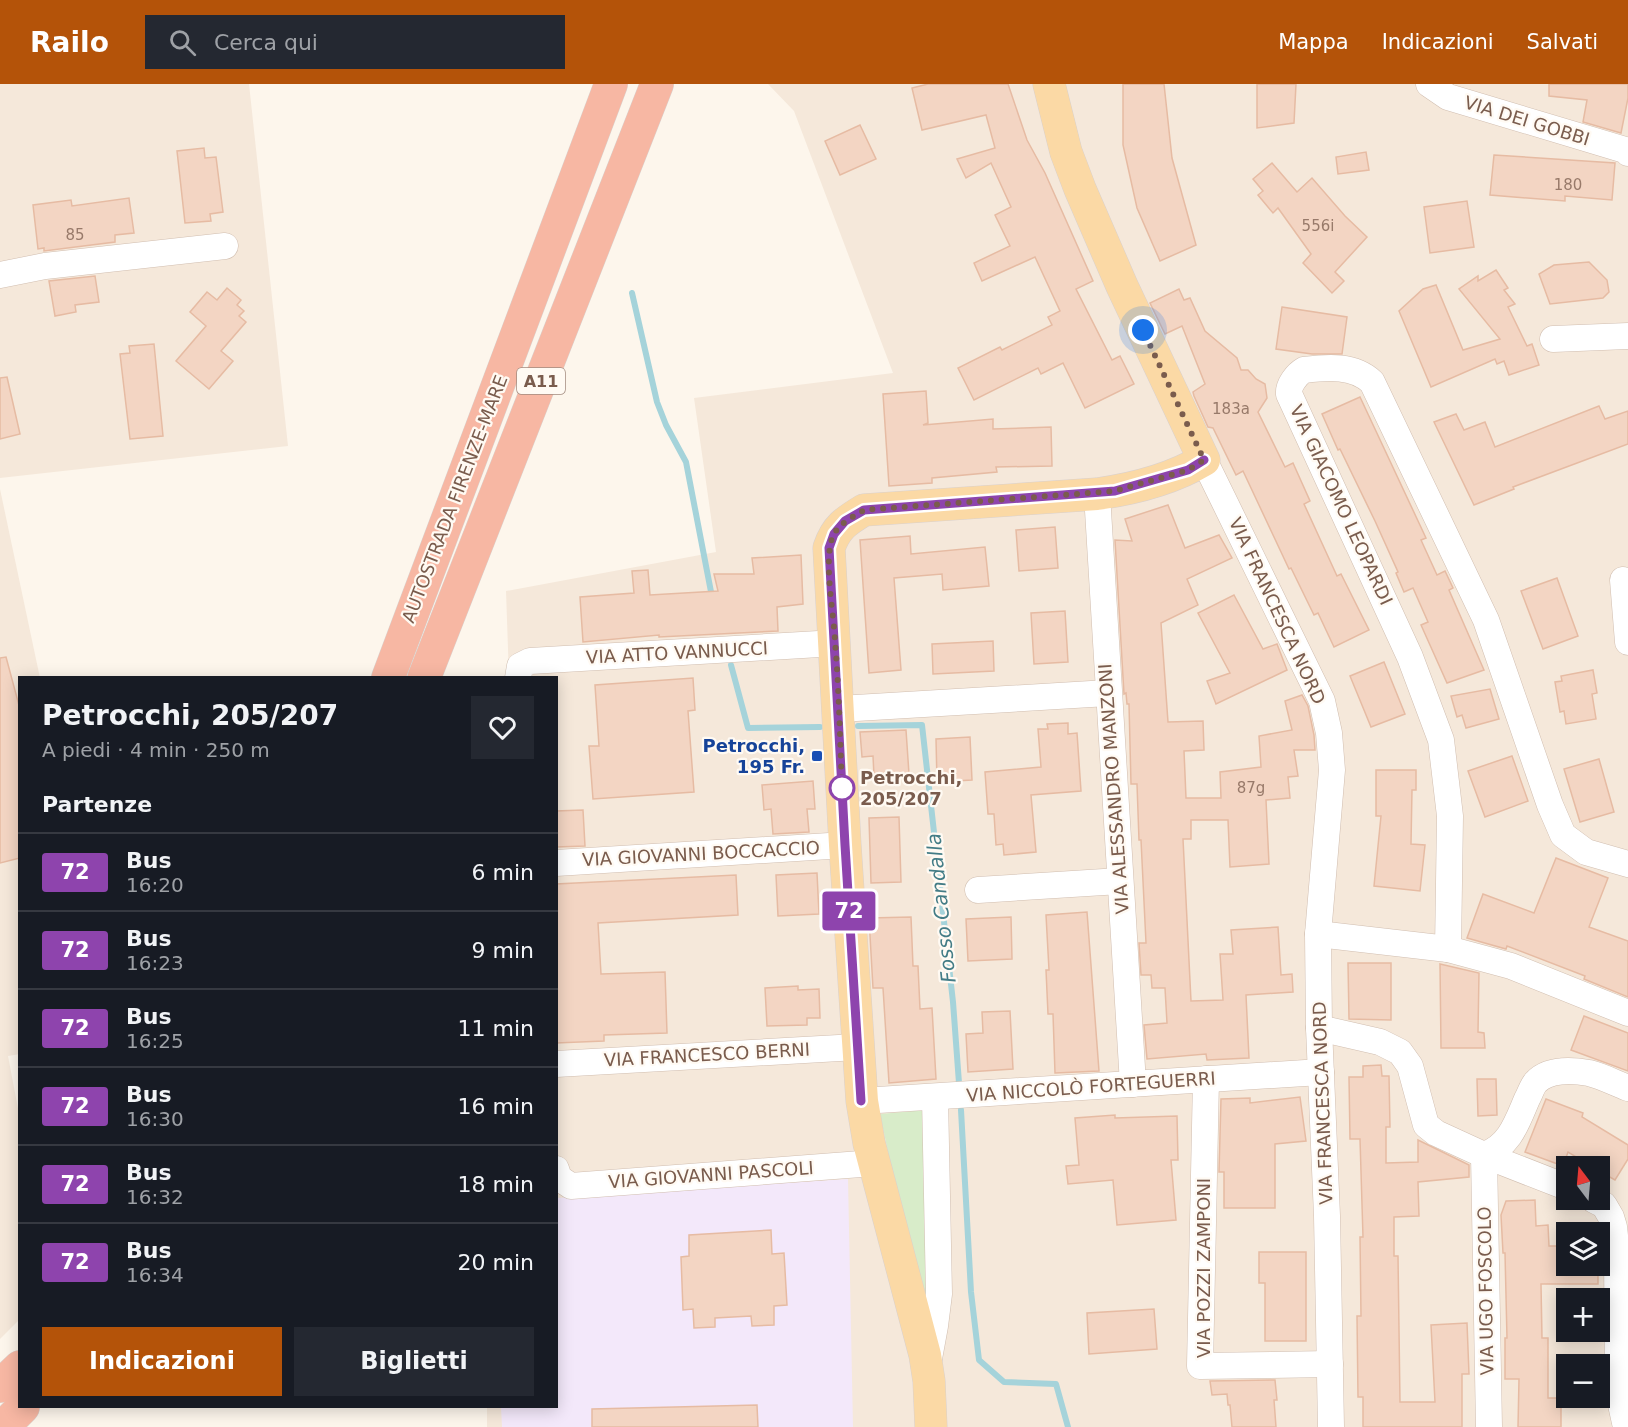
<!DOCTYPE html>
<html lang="it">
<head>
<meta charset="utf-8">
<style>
  :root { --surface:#171b24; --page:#242831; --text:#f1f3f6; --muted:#9ea1a6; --line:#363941; --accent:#b45309 }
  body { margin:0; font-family:"DejaVu Sans",sans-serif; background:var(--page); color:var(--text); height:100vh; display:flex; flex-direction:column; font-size:22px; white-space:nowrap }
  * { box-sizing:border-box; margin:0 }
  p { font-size:20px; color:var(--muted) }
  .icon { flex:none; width:33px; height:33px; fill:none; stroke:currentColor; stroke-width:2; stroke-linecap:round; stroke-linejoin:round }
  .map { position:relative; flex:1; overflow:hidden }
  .panel { position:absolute; left:18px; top:592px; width:540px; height:732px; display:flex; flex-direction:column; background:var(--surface); border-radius:0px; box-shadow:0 3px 15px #0003 }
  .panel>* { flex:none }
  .badge { padding:0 12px; border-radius:4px; font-size:21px; line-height:39px }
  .needle { width:39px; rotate:344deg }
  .tools { position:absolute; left:1556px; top:1072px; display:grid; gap:12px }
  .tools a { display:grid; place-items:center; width:54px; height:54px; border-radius:0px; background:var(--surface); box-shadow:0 3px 15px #0003; font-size:30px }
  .you { position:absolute; width:30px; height:30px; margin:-15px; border:4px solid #fff; border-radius:50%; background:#1a73e8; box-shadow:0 0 0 9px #1a73e833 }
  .map>.badge { position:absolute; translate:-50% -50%; box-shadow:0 0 0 3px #fff }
  h2 { padding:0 24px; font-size:22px; line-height:54px }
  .round { display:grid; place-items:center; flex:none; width:63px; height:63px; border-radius:0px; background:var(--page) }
  .summary { display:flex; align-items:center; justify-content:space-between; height:102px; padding:0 24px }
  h1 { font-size:28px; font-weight:800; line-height:45px }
  .button { display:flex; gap:12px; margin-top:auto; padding:12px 24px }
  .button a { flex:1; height:69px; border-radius:0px; background:var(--accent); color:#fff; font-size:24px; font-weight:800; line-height:69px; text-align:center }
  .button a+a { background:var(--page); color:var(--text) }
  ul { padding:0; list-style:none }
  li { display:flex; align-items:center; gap:18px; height:78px; padding:0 24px; border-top:2px solid var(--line) }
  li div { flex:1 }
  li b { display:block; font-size:22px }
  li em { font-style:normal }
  li .badge { min-width:66px; font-weight:700; text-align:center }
  header { display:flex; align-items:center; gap:36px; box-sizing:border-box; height:84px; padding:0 30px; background:var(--accent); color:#fff }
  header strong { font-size:28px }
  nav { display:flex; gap:33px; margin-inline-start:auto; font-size:21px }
  .search { width:420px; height:54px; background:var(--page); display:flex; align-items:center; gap:15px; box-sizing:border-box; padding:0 21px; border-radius:0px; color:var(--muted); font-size:22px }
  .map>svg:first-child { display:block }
</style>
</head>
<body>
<header>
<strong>Railo</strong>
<div class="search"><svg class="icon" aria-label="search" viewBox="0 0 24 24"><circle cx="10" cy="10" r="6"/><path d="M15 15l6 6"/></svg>Cerca qui</div>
<nav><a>Mappa</a><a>Indicazioni</a><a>Salvati</a></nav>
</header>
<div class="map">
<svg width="1628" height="1343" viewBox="0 0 1628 1343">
  <rect width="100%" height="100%" fill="#fdf6ec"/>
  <g fill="#f5e8da" fill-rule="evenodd">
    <path d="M0 0H249L288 362 0 394Z"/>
    <path d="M768 0H1628V1343H487V1323H556V594H509L506 507 716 468 694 314 893 289 794 27ZM1566 1083H1599V1116H1566ZM1566 1149H1599V1182H1566ZM1566 1215H1599V1248H1566ZM1566 1281H1599V1314H1566Z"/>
    <path d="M0 405 40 594H20V970L8 972 20 1035V1235L0 1255Z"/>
  </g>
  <path fill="#f3e8fa" d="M848 1095 853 1343H502L501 1323H556L557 1114Z"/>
  <path fill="#d8ecc9" d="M925 1026 928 1215 918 1209 880 1030Z"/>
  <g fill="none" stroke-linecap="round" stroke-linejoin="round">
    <g stroke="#a5d3da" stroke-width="6">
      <path d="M632 209 657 318 666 341 686 378 712 513"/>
      <path d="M731 581 748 644 820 643"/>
      <path d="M858 642 922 641 953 918 959 999"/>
      <path d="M961 1026 971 1208 979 1276 1004 1298 1056 1300 1068 1343"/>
    </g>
  </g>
  <g fill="#f3d5c3" stroke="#e6bba3" stroke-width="1.5">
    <path d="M928 0H1008L1027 56 1045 89 1093 197 1076 205 1112 276 1120 272 1134 300 1085 324 1063 279 1041 290 1038 284 974 316 958 284 1000 263 1002 266 1052 241 1048 233 1060 227 1035 173 982 197 974 179 1010 162 995 131 1011 123 991 79 966 94 957 75 995 64 986 31 922 46 912 4Z"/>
    <path d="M1123 0H1164L1172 74 1196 161 1160 177 1137 124 1123 61Z"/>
    <path d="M1257 0H1296L1294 39 1257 44Z"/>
    <path d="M1549 0H1628V14L1621 49 1583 38 1587 16 1549 12Z"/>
    <path d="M860 41 876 75 840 91 825 57Z"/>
    <path d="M204 64 205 74 216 73 223 128 210 130 211 137 185 139 177 67Z"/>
    <path d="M1366 68 1369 86 1338 90 1336 73Z"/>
    <path d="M1494 71 1615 79 1612 116 1565 112V117L1490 111Z"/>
    <path d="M1272 79 1297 108 1312 94 1345 132 1367 153 1335 188 1344 197 1332 209 1303 179 1311 170 1278 124 1273 129 1258 111 1263 107 1253 95Z"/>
    <path d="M129 114 134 149 115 151V158L44 167V164L38 165 33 121 71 116 72 122Z"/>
    <path d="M1467 117 1474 163 1430 169 1424 123Z"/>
    <path d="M1589 178 1607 196 1609 208 1603 214 1550 220 1539 190 1554 181Z"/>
    <path d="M1496 186 1508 204 1504 206 1515 220 1508 223 1527 262 1532 260 1539 281 1509 291 1504 277 1497 280 1495 275 1431 303 1399 227 1423 205 1436 201 1463 266 1500 255 1459 205 1478 192V197Z"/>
    <path d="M95 192 99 218 75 221 76 228 55 232 49 197Z"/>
    <path d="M227 204 241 216 237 221 244 227 239 232 246 238 221 267 233 277 209 305 176 277 206 242 190 228 207 208 217 216Z"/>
    <path d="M1179 205 1184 216 1190 214 1205 247 1237 274 1241 286H1248L1256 295 1265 300 1267 314 1258 328 1285 383 1293 379 1310 417 1304 420 1337 492 1341 490 1369 546 1334 563 1318 529 1314 531 1291 484 1289 485 1243 387 1236 391 1213 344 1208 343 1194 312 1193 308 1205 300 1182 242 1165 250 1150 219Z"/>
    <path d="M1282 223 1347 233 1342 270H1312L1276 265Z"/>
    <path d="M154 260 163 352 130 355 120 270 130 269 129 262Z"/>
    <path d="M7 293 20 350 0 355V294Z"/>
    <path d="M926 307 928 339 923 341 993 335V345L1051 343 1052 382 996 383 997 388 932 394V399L889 402 883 310Z"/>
    <path d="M1360 313 1426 454 1421 456 1437 491 1445 487 1453 504 1449 506 1484 586 1447 599 1421 541 1428 538 1413 504 1404 508 1396 489 1398 488 1375 437 1340 365 1338 366 1322 330Z"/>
    <path d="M1599 322 1605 335 1628 327V360L1513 403 1514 405 1474 421 1434 338 1456 330 1464 346 1485 338 1495 363Z"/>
    <path d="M1168 421 1185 464 1219 451 1232 474 1187 495 1198 521 1161 539 1168 638 1203 637 1204 666 1184 667 1186 714H1221L1220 688 1261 683 1259 652 1292 646 1285 617 1302 611 1308 622 1314 651 1315 666H1294L1298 692 1288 693 1290 714 1266 716 1269 780 1230 783 1228 736H1191V755H1183L1191 917 1223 916 1220 870H1233L1231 846 1278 843 1281 891 1292 890 1293 908 1246 911 1249 974 1207 976 1206 970 1147 975 1144 941 1167 939 1165 904H1152L1151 891H1141L1139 859H1146L1141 756H1139L1137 700H1131L1129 620H1127L1126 609 1124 610 1115 456 1132 457 1125 435Z"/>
    <path d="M1055 443 1058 484 1019 487 1016 446Z"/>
    <path d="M910 452 911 470 985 463 989 502 943 506 942 490 894 494 901 586 869 589 860 456Z"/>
    <path d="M801 471 803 520 777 523 778 547 659 553V551L583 558 580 513 634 509 632 487 648 486 650 511 718 507 714 490H754L752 474Z"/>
    <path d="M1557 494 1578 552 1543 565 1521 507Z"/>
    <path d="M1234 511 1263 565 1277 560 1287 586 1216 620 1207 597 1230 589 1198 529Z"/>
    <path d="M1065 527 1068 578 1034 580 1031 529Z"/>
    <path d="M993 557 994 587 933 590 932 560Z"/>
    <path d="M6 573 20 625V774L0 779V574Z"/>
    <path d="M1384 578 1405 630 1371 643 1350 592Z"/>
    <path d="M1593 586 1597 609 1592 610 1596 635 1566 640 1564 627 1560 628 1555 598 1562 597 1561 592Z"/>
    <path d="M693 594 695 626 688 627 694 708 593 715 589 662H599L595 601Z"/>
    <path d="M1490 605 1499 635 1466 644 1462 631 1457 633 1451 612Z"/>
    <path d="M1068 639V650L1077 649 1081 707 1031 711 1036 768 1004 771 1003 760 996 761 994 730H988L985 688 1041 683 1038 645H1048L1047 640Z"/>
    <path d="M906 646 909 690 874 692 873 672 862 673 860 648Z"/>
    <path d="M970 653 972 696 937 698 936 655Z"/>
    <path d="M1512 672 1528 717 1485 733 1468 687Z"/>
    <path d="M1599 675 1614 728 1580 738 1564 685Z"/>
    <path d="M1376 686H1416V706H1412L1411 760 1425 761 1420 807 1374 802 1381 732H1376Z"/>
    <path d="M813 697 815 725H807L809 748 773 750 771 725 764 726 762 701Z"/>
    <path d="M583 726 585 762 556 763V727Z"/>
    <path d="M899 733 901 798 871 799 869 734Z"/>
    <path d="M1556 774 1608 794 1589 843 1628 857V913L1584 895 1585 892 1507 862 1506 865 1467 854 1483 810 1534 829Z"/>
    <path d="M817 789 819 830 778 832 776 791Z"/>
    <path d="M736 791 738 831 598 839 601 890 665 888 667 949 604 951V957L556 959V800Z"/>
    <path d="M1087 828 1099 987 1055 989 1053 930H1048L1046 886H1049L1046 831Z"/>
    <path d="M911 833 913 882H918L920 925 932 924 936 995 889 999 883 904H873L869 834Z"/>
    <path d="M1011 833 1012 875 968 877 966 835Z"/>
    <path d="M1348 879H1391V936L1349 935Z"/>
    <path d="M1440 880 1479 889 1478 948 1484 949 1485 964H1441Z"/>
    <path d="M798 902V906L819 905 820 934H807V941L767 942 765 904Z"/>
    <path d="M1010 927 1013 985 968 988 966 950 983 949 982 928Z"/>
    <path d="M1584 932 1628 949V987L1571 966Z"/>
    <path d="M1381 981 1382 992H1389L1390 1043H1386V1079L1418 1078V1056L1469 1081V1093L1418 1098 1419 1132 1394 1133V1172H1398L1400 1318H1435L1431 1241 1467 1239 1469 1290H1462V1343H1363V1313H1358L1357 1232H1361L1360 1153H1363L1360 1055H1350L1349 993H1363V982Z"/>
    <path d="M1477 995H1496L1497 1031 1478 1032Z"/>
    <path d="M1300 1013 1306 1057 1275 1060V1124H1224V1088H1219L1221 1015 1250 1014V1019Z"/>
    <path d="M1546 1015 1583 1029 1582 1033 1628 1061V1075L1615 1096 1599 1087V1083H1593L1568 1068 1563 1082 1525 1068Z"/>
    <path d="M1115 1031V1034L1177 1032 1178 1076H1171L1176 1136 1117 1141 1113 1096 1068 1100 1066 1082 1079 1081 1075 1034Z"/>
    <path d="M1535 1116 1536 1142 1548 1141 1549 1162H1566V1182H1598V1200H1541L1542 1254H1548V1314H1561V1343H1518L1519 1295H1505V1254H1507L1505 1169H1503L1501 1131 1506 1117Z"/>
    <path d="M771 1146 772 1170 784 1169 787 1221 774 1222V1241L752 1242 751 1232 715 1234V1243L694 1244 693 1225 683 1226 681 1173 689 1172V1151Z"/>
    <path d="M1259 1168H1306V1257H1265V1199H1259Z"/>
    <path d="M1154 1225 1157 1265 1089 1270 1087 1229Z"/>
    <path d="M1275 1296 1277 1316H1274L1276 1343H1232L1230 1321H1228L1227 1310 1212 1311 1210 1297Z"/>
    <path d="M757 1321 758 1343H592V1325Z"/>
  </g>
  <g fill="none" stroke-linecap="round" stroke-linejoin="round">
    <g stroke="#d1beb0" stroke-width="27">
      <g id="minor">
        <path d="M1429 0 1448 13 1625 66 1628 69"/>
        <path d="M0 191 45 182 225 162"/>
        <path d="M1553 255 1628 252"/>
        <path d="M1204 376 1322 617 1329 649 1332 686 1318 850 1319 944 1327 1132 1331 1343"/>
        <path d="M1097 410 1133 1000"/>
        <path d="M1623 496 1628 558"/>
        <path d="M518 594 520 582 530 577 836 559"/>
        <path d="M839 625 1108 609"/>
        <path d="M556 779 845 761"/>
        <path d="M978 806 1120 797"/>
        <path d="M1318 850 1448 865 1511 882 1628 929"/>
        <path d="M1448 865 1450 732 1441 656 1410 573 1289 310C1288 301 1297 290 1304 286 1328 283 1354 281 1372 298L1486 536 1550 721 1563 751 1586 768 1628 780"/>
        <path d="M1319 944 1380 958 1400 968 1410 982 1426 1041 1436 1049 1484 1071 1566 1103"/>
        <path d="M556 980 857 963"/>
        <path d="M1206 995 1200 1282 1330 1280"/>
        <path d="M862 1017 1321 988"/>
        <path d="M556 1085 559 1094 571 1102 874 1079"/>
        <path d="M1594 1116 1604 1121 1611 1133 1614 1143 1617 1170 1618 1307 1626 1343"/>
        <path d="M928 1280 935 1242 939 1210 935 1013"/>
        <path d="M1489 1343 1484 1071C1510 1062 1517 1038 1527 1015 1530 1010 1532 1002 1536 998 1548 985 1572 986 1589 989 1602 992 1615 999 1628 1004"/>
      </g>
    </g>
    <g stroke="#dad1cd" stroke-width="33">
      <path id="major" d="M931 1343 929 1297 925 1271 869 1059 862 1017 845 761 829 464C836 443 846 437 864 426L1097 410C1133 405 1172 395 1204 376L1122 202 1080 105 1066 68 1049 0"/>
    </g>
    <g stroke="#dad1cd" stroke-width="34">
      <g id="highway">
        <path d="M388 594 611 0"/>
        <path d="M424 594 657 0"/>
        <path d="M0 1302 20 1283"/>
        <path d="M3 1343 23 1323"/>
      </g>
    </g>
    <use href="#minor" stroke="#fff" stroke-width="26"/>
    <use href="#major" stroke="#fbd9a5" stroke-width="32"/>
    <use href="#highway" stroke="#f7b7a3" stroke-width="33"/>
  </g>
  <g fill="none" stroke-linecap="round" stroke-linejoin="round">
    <g stroke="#fff" stroke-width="14">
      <path id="line" d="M861 1017 845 761 829 464 834 450 845 437 864 426 1115 407 1188 386 1204 376"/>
    </g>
    <use href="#line" stroke="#8e44ad" stroke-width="9"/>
    <path stroke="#7a5c4d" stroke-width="6" stroke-dasharray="0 10.8" d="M842 704C840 655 839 606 835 557 834 531 823 474 833 452 839 439 853 433 864 426L1115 407 1188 386 1204 376 1143 246"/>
  </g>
  <rect fill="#1a4fb4" stroke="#fffaf3" stroke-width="2" x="811" y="666" width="12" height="12" rx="3"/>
  <circle fill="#fff" stroke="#8e44ad" stroke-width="3" cx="842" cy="704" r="12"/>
  <g text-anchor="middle" stroke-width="4.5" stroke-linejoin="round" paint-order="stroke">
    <g font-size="15" fill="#987a6a">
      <text x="1568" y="106">180</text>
      <text x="1318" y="147">556i</text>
      <text x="75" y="156">85</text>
      <text x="1231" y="330">183a</text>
      <text x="1251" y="709">87g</text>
    </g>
    <rect fill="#fffaf3" stroke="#a28b7f" stroke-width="1.5" x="517" y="284" width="48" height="26" rx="4.5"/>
    <g font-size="16" font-weight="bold" fill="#7a5c4d">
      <text x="541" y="303">A11</text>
    </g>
    <g font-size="18" fill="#7a5c4d" stroke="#fffaf3">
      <text transform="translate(1527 37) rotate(17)" y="6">VIA DEI GOBBI</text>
      <text transform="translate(455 415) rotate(-69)" y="6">AUTOSTRADA FIRENZE-MARE</text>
      <text transform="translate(1341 421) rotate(65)" y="6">VIA GIACOMO LEOPARDI</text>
      <text transform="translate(1277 527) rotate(65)" y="6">VIA FRANCESCA NORD</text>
      <text transform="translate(677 569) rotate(-3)" y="6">VIA ATTO VANNUCCI</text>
      <text transform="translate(1114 705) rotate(-94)" y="6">VIA ALESSANDRO MANZONI</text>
      <text transform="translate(701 770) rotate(-3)" y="6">VIA GIOVANNI BOCCACCIO</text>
      <text transform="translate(707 971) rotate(-3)" y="6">VIA FRANCESCO BERNI</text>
      <text transform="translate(1091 1003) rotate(-4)" y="6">VIA NICCOLÒ FORTEGUERRI</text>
      <text transform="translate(1323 1019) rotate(-92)" y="6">VIA FRANCESCA NORD</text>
      <text transform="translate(711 1091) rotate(-4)" y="6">VIA GIOVANNI PASCOLI</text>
      <text transform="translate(1204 1184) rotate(-90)" y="6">VIA POZZI ZAMPONI</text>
      <text transform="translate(1486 1207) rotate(-91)" y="6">VIA UGO FOSCOLO</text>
    </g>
    <g font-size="18" font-weight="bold" fill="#164399" stroke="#fffaf3" text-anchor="end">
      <text x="805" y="668">Petrocchi,<tspan x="805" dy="21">195 Fr.</tspan></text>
    </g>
    <g font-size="18" font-weight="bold" fill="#7a5c4d" stroke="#fffaf3" text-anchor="start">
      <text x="860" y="700">Petrocchi,<tspan x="860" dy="21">205/207</tspan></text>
    </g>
    <g font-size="20" font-style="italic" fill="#437c86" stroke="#fffaf3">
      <text transform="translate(941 824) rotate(-96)" y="7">Fosso Candalla</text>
    </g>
  </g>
</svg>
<div class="tools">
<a><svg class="needle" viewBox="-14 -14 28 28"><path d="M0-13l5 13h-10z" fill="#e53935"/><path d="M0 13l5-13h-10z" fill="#9ea1a6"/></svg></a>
<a><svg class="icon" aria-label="layers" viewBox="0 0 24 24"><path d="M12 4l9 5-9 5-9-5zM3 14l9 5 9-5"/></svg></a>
<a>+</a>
<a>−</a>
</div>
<div class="you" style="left:1143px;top:246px"></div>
<b class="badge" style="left:849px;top:827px;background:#8e44ad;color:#fff">72</b>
<section class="panel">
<div class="summary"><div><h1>Petrocchi, 205/207</h1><p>A piedi · 4 min · 250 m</p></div><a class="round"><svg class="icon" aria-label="heart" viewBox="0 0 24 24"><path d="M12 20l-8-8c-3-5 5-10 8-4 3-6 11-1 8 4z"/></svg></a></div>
<h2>Partenze</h2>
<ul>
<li><span class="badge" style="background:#8e44ad;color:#fff">72</span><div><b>Bus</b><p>16:20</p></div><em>6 min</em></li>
<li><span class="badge" style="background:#8e44ad;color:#fff">72</span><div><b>Bus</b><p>16:23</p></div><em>9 min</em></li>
<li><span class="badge" style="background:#8e44ad;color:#fff">72</span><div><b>Bus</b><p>16:25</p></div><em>11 min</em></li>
<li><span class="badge" style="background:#8e44ad;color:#fff">72</span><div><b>Bus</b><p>16:30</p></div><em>16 min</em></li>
<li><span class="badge" style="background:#8e44ad;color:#fff">72</span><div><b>Bus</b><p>16:32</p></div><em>18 min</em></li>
<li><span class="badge" style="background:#8e44ad;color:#fff">72</span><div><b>Bus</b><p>16:34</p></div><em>20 min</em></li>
</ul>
<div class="button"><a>Indicazioni</a><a>Biglietti</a></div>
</section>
</div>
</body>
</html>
